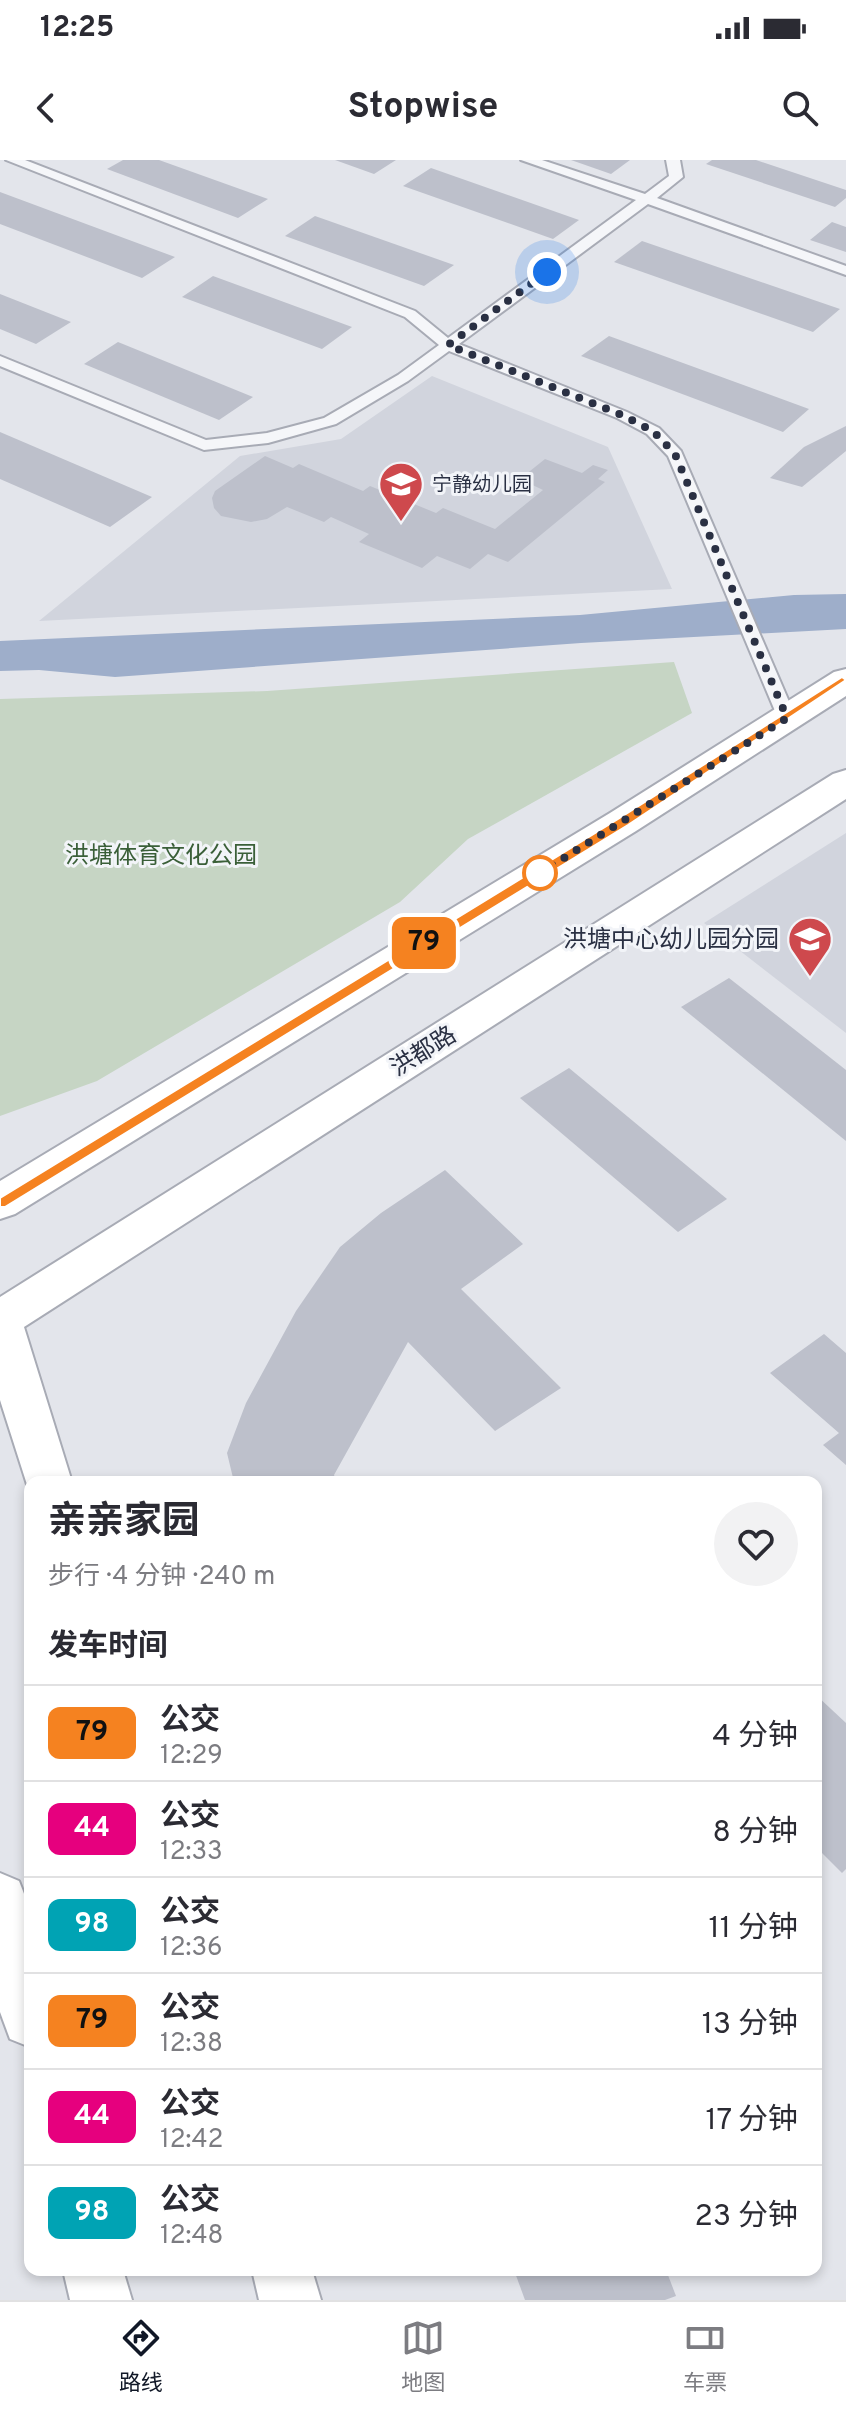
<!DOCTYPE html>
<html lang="zh">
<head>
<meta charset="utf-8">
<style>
  :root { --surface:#fff; --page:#f2f2f3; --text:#2b2b33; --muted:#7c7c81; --line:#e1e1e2; --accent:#111827 }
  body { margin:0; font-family:Overpass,"Noto Sans SC",sans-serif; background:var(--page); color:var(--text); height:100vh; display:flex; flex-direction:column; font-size:30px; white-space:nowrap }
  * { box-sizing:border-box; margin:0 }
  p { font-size:26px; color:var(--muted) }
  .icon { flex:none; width:44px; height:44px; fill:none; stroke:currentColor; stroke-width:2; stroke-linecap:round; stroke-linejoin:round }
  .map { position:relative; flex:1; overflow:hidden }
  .panel { position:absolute; left:24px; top:1316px; width:798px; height:800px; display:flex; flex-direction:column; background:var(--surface); border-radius:16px; box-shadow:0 4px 12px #0003 }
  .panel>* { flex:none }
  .badge { padding:0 16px; border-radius:12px; font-size:28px; line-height:52px }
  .you { position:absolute; width:40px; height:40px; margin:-20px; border:6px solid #fff; border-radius:50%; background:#1a73e8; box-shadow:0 0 0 12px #1a73e833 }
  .map>.badge { position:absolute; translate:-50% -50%; box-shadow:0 0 0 4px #fff }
  h2 { padding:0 24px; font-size:30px; line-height:72px }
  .round { display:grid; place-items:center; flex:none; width:84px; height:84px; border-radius:42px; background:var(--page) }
  .summary { display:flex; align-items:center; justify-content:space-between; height:136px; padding:0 24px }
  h1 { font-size:38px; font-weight:700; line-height:60px }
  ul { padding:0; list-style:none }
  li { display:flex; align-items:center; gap:24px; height:96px; padding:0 24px; border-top:2px solid var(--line) }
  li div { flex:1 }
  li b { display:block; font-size:30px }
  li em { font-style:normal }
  li .badge { min-width:88px; font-weight:700; text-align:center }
  .status { display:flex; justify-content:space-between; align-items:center; height:56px; padding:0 40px; background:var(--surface); direction:ltr }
  .status svg { height:22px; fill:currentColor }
  header { display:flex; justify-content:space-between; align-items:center; height:104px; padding:0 24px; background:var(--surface); font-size:36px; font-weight:700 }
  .tabs { display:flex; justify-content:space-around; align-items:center; height:112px; border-top:2px solid var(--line); background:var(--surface); font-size:22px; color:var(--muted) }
  .tabs a { display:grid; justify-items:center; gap:4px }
  .tabs .on { color:var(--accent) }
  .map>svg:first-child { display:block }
</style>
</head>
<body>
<div class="status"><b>12:25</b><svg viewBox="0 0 49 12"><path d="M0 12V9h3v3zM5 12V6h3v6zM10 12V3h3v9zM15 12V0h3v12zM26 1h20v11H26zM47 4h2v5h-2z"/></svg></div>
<header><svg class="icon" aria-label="back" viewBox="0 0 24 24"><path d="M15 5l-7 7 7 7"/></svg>Stopwise<svg class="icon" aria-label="search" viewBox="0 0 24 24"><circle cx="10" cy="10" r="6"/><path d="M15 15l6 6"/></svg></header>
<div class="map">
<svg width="846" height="2140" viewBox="0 0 846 2140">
  <rect width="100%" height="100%" fill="#e3e5eb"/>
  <g fill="#d1d4dd">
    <path d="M432 216 608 287 672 429 39 461 240 296 341 279Z"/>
    <path d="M846 673V873L704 763Z"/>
  </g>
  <path fill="#c6d5c4" d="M674 502 692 553 468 679 400 742 97 921 0 956V539L267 531Z"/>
  <path fill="#9eaeca" d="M846 434V469L581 483 115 517 39 510 0 511V481L580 455 794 435Z"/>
  <g fill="#bdc0cb">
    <path d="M123 0H159L268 39 238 58 107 9Z"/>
    <path d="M335 0H396L374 14Z"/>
    <path d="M571 0H630L611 14Z"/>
    <path d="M712 0H756L846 30V38L835 47 706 4Z"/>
    <path d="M431 8 579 60 553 79 403 26Z"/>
    <path d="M0 32 175 97 142 118 0 64Z"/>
    <path d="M315 56 454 105 424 126 285 76Z"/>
    <path d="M832 62 846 67V92L810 80Z"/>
    <path d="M642 81 840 149 813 172 614 102Z"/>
    <path d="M213 116 352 167 322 189 182 137Z"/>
    <path d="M0 134 71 162 36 184 0 169Z"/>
    <path d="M609 176 809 249 783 272 581 196Z"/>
    <path d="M118 182 253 237 219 260 84 204Z"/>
    <path d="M846 266V291L802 327 770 318 804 287Z"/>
    <path d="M0 272 152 337 110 367 0 319Z"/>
    <path d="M265 296 293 308 299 304 363 331 370 326 436 353 443 348 495 369 543 330 520 319 545 299 582 313 593 305 608 310 598 319 605 322 508 402 488 394 470 409 437 396 422 408 359 382 369 374 331 357 324 362 287 347 267 359 251 362 221 356 214 348 212 338 215 331Z"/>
    <path d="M729 818 846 910V981L681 847Z"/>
    <path d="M569 908 727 1039 678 1072 520 938Z"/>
    <path d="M445 1010 523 1084 461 1129 561 1228 495 1271 408 1182 334 1315 337 1322H234L227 1293 246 1243 296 1151 340 1087 381 1053Z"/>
    <path d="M824 1174 846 1193V1305L823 1285 839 1273 770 1213Z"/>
    <path d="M816 1535 846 1563V1709L842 1713 816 1687Z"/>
    <path d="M514 2110H666L676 2136 665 2140H525Z"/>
  </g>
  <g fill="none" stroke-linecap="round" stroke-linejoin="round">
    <g stroke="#a8abb5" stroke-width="4">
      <path id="service" d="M6 0H25L415 151 448 178 636 40 521 0H542L645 34 669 16 666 0H680L683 17 657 38 846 106V115L648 44 459 184 627 252 659 268 681 291 796 558 793 562 787 564 778 558 668 296 647 274 617 258 449 191 408 221 336 264 268 283 204 290 0 206V196L206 280 267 273 324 258 398 215 439 185 405 157Z"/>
    </g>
    <g stroke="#a8abb5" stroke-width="4">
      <g id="secondary">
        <path d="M846 509V536L636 671 15 1054 0 1059V1021L610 653 834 512Z"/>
        <path d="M846 610V639L24 1167 72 1322H30V1334L0 1240V1137L833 614Z"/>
        <path d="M0 1713 19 1721 30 1749V1887L10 1879 0 1852Z"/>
        <path d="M63 2110H123L132 2140H70Z"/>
        <path d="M252 2110H312L321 2140H259Z"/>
      </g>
    </g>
    <use href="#service" fill="#f5f6f9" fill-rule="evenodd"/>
    <use href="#secondary" fill="#fff" fill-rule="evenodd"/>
  </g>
  <path fill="#f58220" stroke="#fff" stroke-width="2" d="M842 517 846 520 628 665 5 1047H0V1038L618 659Z"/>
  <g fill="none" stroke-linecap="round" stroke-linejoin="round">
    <path stroke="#2a3043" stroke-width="8" stroke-dasharray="0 14.4" d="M540 713 787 558 675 294 653 271 622 255 448 185 547 112"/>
  </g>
  <defs>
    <g id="school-pin" transform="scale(2.3)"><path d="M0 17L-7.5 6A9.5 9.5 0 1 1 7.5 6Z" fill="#ce494d" stroke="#f2f4f8"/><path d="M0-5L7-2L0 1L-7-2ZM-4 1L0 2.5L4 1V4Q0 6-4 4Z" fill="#fff"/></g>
  </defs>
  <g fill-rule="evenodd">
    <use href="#school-pin" x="401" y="324"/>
    <use href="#school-pin" x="810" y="779"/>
  </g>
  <circle fill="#fff" stroke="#f58220" stroke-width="4" cx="540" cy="713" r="16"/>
  <g text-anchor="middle" stroke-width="6" stroke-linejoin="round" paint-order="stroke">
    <g font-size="20" fill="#2a3043" stroke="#f2f4f8" text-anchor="start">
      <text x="432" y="331">宁静幼儿园</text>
    </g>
    <g font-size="24" fill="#3a5f38" stroke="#f2f4f8">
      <text x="161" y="703">洪塘体育文化公园</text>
    </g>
    <g font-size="24" fill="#2a3043" stroke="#f2f4f8" text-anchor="end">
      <text x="779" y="787">洪塘中心幼儿园分园</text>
    </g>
    <g font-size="24" fill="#2a3043" stroke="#f2f4f8">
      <text transform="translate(423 891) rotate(-32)" y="8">洪都路</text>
    </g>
  </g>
</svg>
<div class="you" style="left:547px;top:112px"></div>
<b class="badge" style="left:424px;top:783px;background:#f58220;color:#111">79</b>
<section class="panel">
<div class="summary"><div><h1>亲亲家园</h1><p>步行 · 4 分钟 · 240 m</p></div><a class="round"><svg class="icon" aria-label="heart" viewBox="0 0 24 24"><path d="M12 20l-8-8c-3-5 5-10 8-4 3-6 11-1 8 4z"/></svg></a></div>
<h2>发车时间</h2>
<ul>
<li><span class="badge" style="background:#f58220;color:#111">79</span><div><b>公交</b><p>12:29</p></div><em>4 分钟</em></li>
<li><span class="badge" style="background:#e6007e;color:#fff">44</span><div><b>公交</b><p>12:33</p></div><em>8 分钟</em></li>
<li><span class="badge" style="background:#00a3b4;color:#fff">98</span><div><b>公交</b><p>12:36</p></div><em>11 分钟</em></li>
<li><span class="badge" style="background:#f58220;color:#111">79</span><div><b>公交</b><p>12:38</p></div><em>13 分钟</em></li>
<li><span class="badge" style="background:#e6007e;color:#fff">44</span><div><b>公交</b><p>12:42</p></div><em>17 分钟</em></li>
<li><span class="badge" style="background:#00a3b4;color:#fff">98</span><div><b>公交</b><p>12:48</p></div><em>23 分钟</em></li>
</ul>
</section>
</div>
<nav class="tabs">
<a class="on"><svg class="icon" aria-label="directions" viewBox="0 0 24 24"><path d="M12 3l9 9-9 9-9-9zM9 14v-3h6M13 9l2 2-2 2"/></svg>路线</a>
<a><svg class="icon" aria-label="map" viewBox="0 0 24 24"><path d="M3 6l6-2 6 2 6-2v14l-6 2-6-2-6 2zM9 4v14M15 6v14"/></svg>地图</a>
<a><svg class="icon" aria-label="tickets" viewBox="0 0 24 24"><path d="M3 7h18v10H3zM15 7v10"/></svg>车票</a>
</nav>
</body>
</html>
